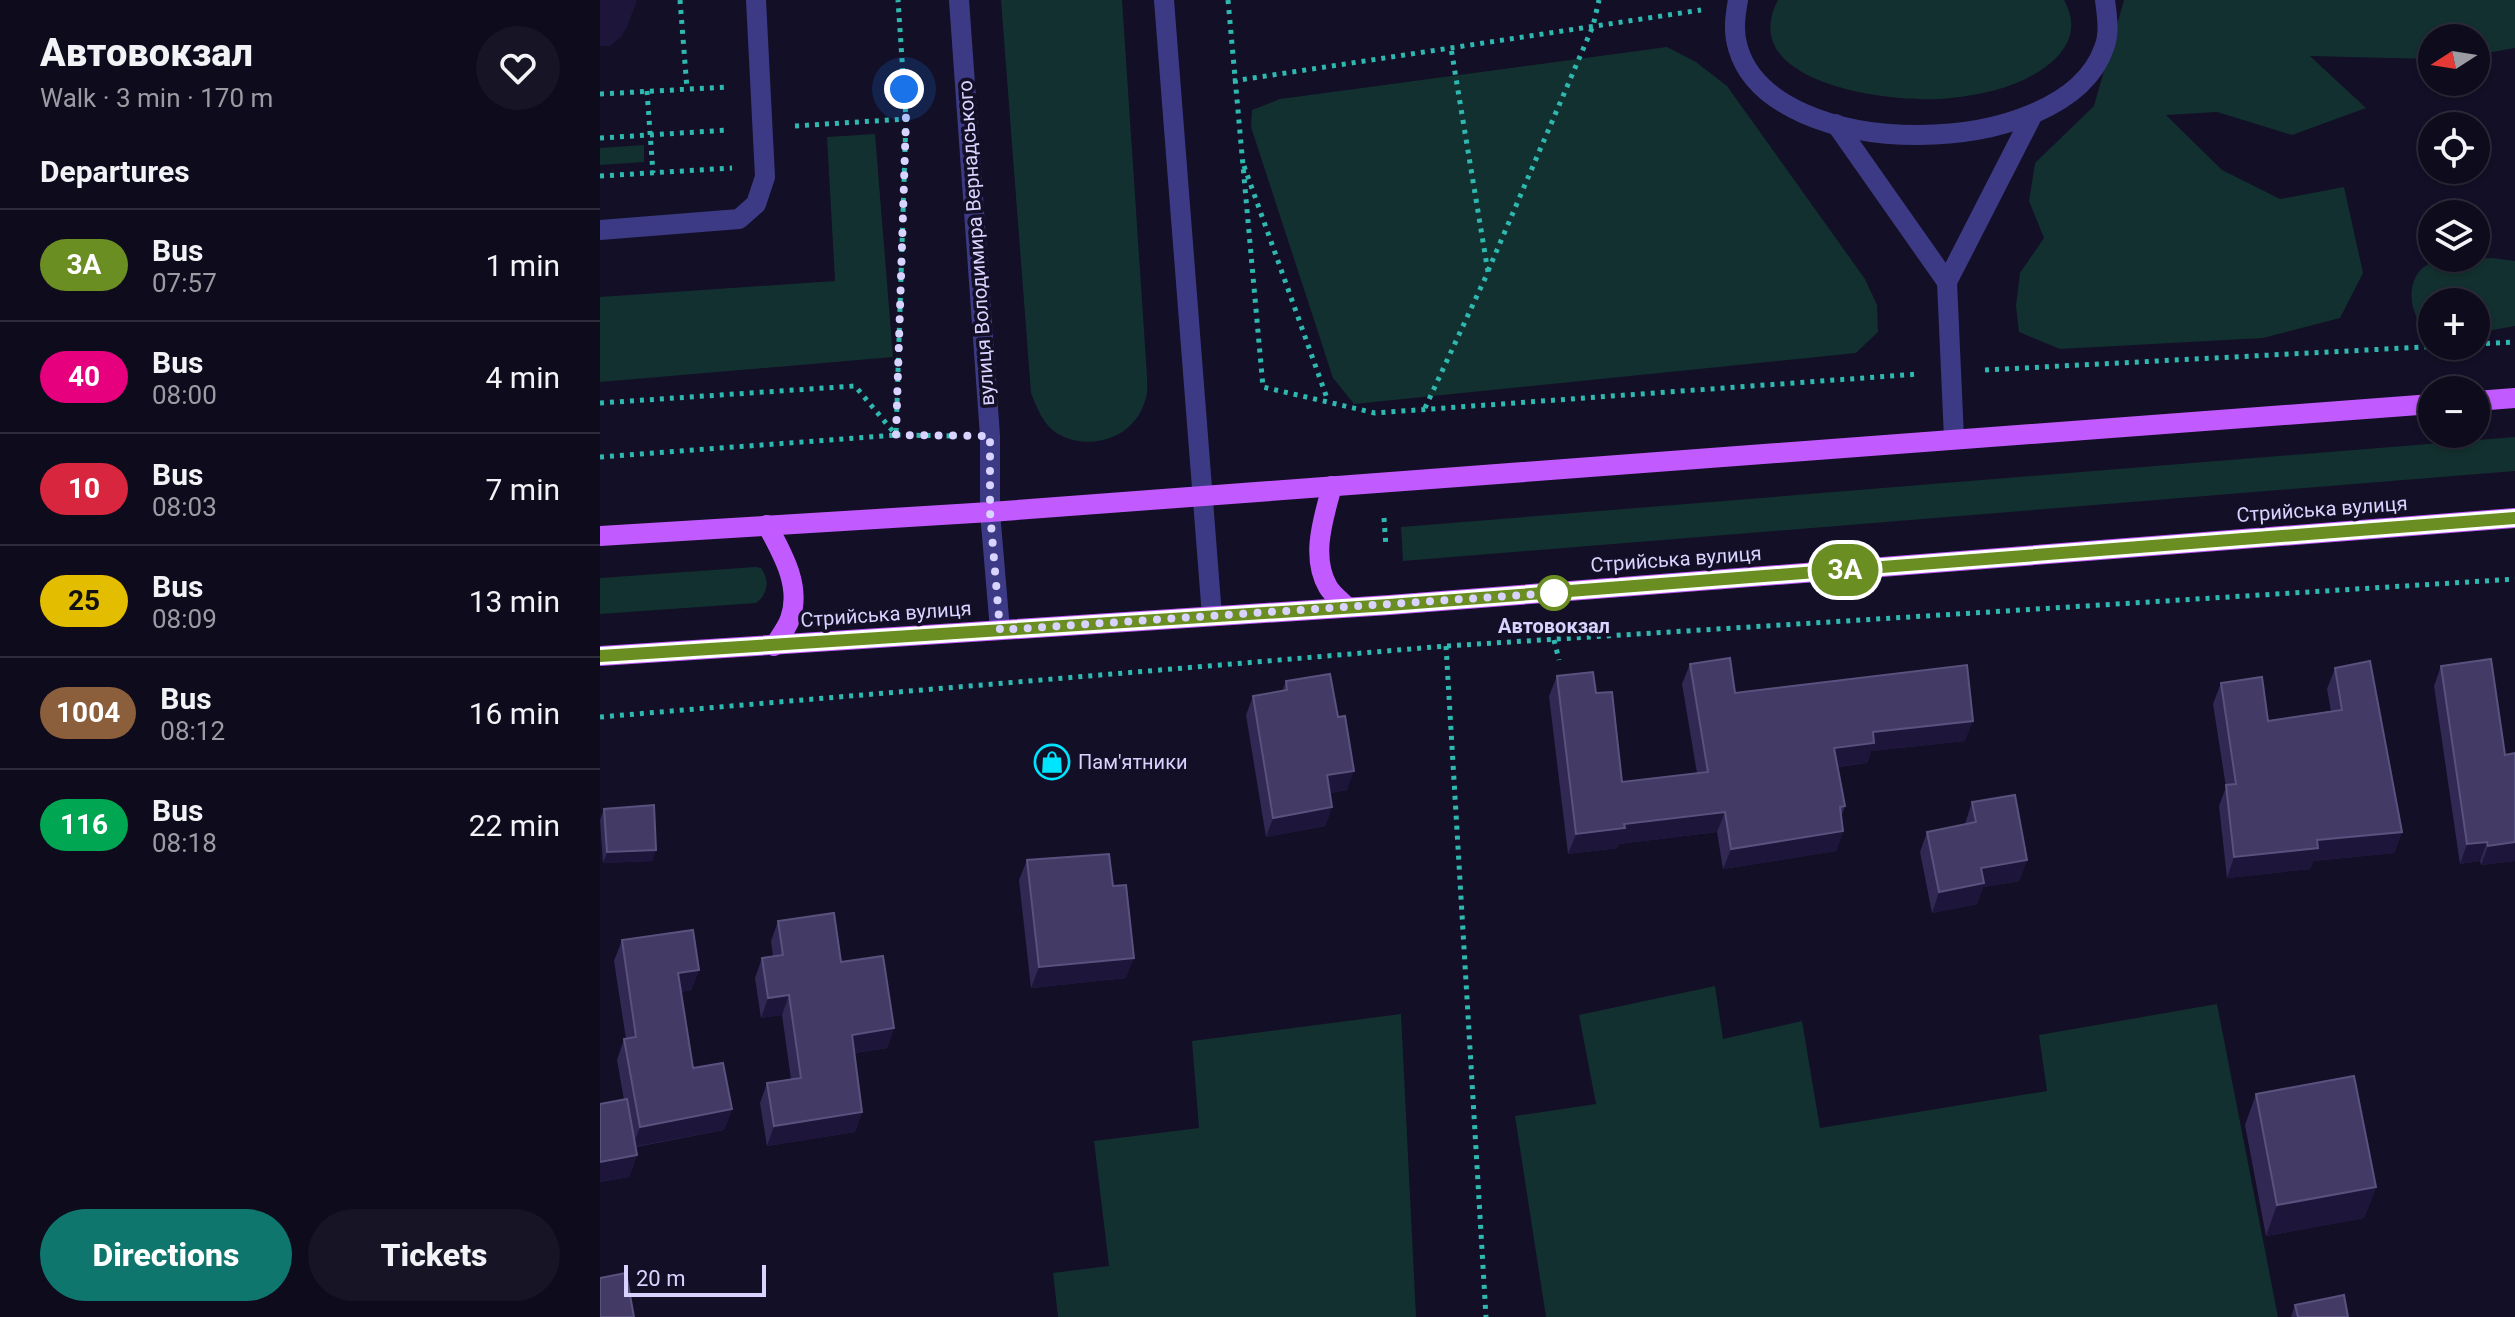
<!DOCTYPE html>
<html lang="en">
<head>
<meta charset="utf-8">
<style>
  :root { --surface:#0e0b1c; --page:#171425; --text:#f1f3f6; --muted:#9b9ba3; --line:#2e2b3b; --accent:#0f766e }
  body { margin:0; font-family:Roboto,sans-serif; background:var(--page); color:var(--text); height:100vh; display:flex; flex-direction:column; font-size:30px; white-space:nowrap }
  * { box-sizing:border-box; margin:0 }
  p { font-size:26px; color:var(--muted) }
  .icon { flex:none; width:44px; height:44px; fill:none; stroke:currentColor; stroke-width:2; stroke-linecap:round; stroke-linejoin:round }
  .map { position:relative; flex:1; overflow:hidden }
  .details { display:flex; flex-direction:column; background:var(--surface); width:600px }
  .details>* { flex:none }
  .badge { padding:0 16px; border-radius:26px; font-size:28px; line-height:52px }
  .needle { width:52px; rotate:258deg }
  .tools { position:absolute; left:1818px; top:24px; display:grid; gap:16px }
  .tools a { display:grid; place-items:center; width:72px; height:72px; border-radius:50%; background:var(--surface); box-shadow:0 2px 6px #0004,0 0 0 2px var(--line); font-size:40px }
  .scale { position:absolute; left:24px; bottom:20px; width:142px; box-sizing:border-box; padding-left:8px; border:4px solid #d9d4ff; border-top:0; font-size:22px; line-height:28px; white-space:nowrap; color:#d9d4ff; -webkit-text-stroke:6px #130f26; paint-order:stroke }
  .you { position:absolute; width:40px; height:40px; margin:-20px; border:6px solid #fff; border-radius:50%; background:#1a73e8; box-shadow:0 0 0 12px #1a73e833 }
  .map>.badge { position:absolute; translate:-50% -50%; box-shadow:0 0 0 4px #fff }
  h2 { padding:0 40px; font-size:30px; line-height:72px }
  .round { display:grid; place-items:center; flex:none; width:84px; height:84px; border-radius:42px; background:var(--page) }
  .headline { display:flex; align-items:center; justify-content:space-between; height:136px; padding:0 40px }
  h1 { font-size:38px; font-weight:800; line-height:60px }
  .cta { display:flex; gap:16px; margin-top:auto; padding:16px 40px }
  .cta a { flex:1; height:92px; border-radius:48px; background:var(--accent); color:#fff; font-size:32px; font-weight:800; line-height:92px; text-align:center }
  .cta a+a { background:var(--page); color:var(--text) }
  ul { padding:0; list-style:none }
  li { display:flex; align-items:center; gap:24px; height:112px; padding:0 40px; border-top:2px solid var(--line) }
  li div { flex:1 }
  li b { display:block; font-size:30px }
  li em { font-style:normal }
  li .badge { min-width:88px; font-weight:700; text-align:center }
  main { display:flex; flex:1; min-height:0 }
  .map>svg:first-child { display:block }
</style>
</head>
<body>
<main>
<section class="details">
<div class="headline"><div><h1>Автовокзал</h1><p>Walk · 3 min · 170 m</p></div><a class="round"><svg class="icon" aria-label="heart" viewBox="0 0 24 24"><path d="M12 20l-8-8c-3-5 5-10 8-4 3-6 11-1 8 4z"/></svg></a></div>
<h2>Departures</h2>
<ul>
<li><span class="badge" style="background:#6b8e23;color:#fff">3А</span><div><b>Bus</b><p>07:57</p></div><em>1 min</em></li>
<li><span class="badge" style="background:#e6007e;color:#fff">40</span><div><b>Bus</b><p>08:00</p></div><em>4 min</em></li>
<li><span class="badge" style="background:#d7263d;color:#fff">10</span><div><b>Bus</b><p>08:03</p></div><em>7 min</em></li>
<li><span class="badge" style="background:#e3bd00;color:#111">25</span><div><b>Bus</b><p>08:09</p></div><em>13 min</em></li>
<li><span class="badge" style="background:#8b5e3c;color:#fff">1004</span><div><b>Bus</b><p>08:12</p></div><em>16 min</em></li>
<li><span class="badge" style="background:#00a651;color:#fff">116</span><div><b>Bus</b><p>08:18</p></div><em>22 min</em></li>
</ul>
<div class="cta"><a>Directions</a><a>Tickets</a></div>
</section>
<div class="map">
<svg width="1915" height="1317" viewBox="0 0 1915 1317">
  <rect width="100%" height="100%" fill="#130f26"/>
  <g fill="#12302f">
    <path d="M401 0H522L547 376C547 384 548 394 545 401 534 438 491 452 458 434 443 425 437 408 431 393Z"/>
    <path d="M1178 0H1464C1475 20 1474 38 1458 56 1431 84 1389 94 1351 98 1300 105 1133 86 1178 0Z"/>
    <path d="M1524 0H1915V48L1876 55V38H1832V59L1710 56 1766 108 1692 135 1617 112 1566 115 1622 170 1680 199 1744 187 1763 273 1740 318 1663 338 1460 349 1419 332 1416 306 1420 273 1444 238 1429 201 1435 163 1494 106Z"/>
    <path d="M1067 47 1096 62 1127 86 1265 279 1277 305 1278 332 1256 353 754 404 733 378 651 127 652 110 680 99Z"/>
    <path d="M275 134 293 357 0 382V297L235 281 227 137Z"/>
    <path d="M44 145V162L0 165V148Z"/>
    <path d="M1892 258 1915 261V326L1876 333V302H1832V334C1807 319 1802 272 1834 262 1851 257 1874 259 1892 258Z"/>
    <path d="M1915 437V471L803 561 801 527Z"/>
    <path d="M155 567 161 568C170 580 168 594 156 603L0 614V578Z"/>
    <path d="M1115 986 1123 1039 1202 1021 1220 1128 1447 1091 1439 1035 1617 1004 1678 1317H946L915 1116 996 1104 979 1015Z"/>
    <path d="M801 1014 816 1317H458L453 1273 509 1266 494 1141 599 1128 592 1041Z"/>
  </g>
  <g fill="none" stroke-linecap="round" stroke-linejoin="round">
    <g stroke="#2fb8b0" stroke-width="5" stroke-dasharray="4 6" stroke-linecap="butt">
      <path d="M80 0 87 89"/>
      <path d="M628 0 663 387 775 413 1319 374"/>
      <path d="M633 81 1101 10"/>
      <path d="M47 91 53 173"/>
      <path d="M0 94 127 87"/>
      <path d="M195 126 306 119"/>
      <path d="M0 138 129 130"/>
      <path d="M644 166 728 401"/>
      <path d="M0 176 132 168"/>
      <path d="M888 271 993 26 999 0"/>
      <path d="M1876 344 1915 342"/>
      <path d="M1385 370 1843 346"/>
      <path d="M0 403 255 386 296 435 357 436"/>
      <path d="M825 408 888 272 851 48"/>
      <path d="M0 457 296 435 306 119 298 0"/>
      <path d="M784 518 786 547"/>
      <path d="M954 640 959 660"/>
      <path d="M846 646 886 1317"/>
      <path d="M0 717 846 646 1915 579"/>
    </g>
    <g stroke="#3d3a85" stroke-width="20">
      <path d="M1138 0C1135 17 1133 32 1138 48 1172 165 1464 163 1504 48 1510 33 1507 16 1505 0"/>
      <path d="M1236 124 1347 282"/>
      <path d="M0 230 139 219 156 204 165 177 156 0"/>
      <path d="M1354 438 1347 282 1433 114"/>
    </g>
    <g stroke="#3d3a85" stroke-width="20">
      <path d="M359 0 390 436V512L400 630"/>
      <path d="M564 0 612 616"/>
    </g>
    <g stroke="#c25bff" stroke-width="20">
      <path d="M1876 401 1915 398"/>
      <path d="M732 486C724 517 710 556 728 587 732 594 740 600 746 606"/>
      <path d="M167 525C182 553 202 586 190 619 187 628 179 638 174 646"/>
      <path d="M0 536 390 512 1832 404"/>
      <path d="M0 656 789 605 1915 518"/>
    </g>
  </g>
  <g fill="#312854">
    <path d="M1090 664 1135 693 1365 741 1271 751 1267 763 1238 767 1245 806 1241 817 1243 831 1236 851 1123 869 1117 832 1019 844 1017 848 968 854 949 696 957 676 996 693 1022 782 1097 773 1082 684Z"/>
    <path d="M1841 666 1915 861 1881 865 1880 861 1860 864 1834 686Z"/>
    <path d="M1735 668 1802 832 1794 853 1713 861 1710 869 1627 878 1619 806 1626 787 1613 704 1621 683 1668 721 1731 711 1727 689Z"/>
    <path d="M686 681 747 790 730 793 732 807 725 826 666 837 646 715 653 696 682 691Z"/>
    <path d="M1372 802 1427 860 1419 881 1383 887 1377 904 1332 913 1320 852 1327 832 1365 824Z"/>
    <path d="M4 809 56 850 52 861 3 863 0 820Z"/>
    <path d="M427 860 513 886 526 978 431 988 419 880Z"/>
    <path d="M178 921 241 962 294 1028 287 1048 254 1053 262 1112 255 1132 167 1146 160 1103 167 1083 191 1079 182 1015 161 1018 155 978 162 958 173 957 171 941Z"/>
    <path d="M22 940 99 970 91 990 81 992 93 1068 132 1109 124 1130 36 1147 37 1155 29 1177 0 1182V1104L24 1100 17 1060 24 1039H26L14 961Z"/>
    <path d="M1656 1094 1776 1187 1764 1218 1666 1236 1645 1125Z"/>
    <path d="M1695 1305 1748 1317H1691Z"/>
  </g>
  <g fill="#1d163a">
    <path d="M0 0H37L27 27 21 37 10 46H0Z"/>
    <path d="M1373 721 1365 741 1271 751 1267 763 1227 768 1234 748 1273 732Z"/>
    <path d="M754 771 747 790 720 795 727 775Z"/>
    <path d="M732 807 725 826 666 837 673 818Z"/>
    <path d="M1125 812 1117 832 1019 844 1017 848 968 854 976 834 1024 824Z"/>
    <path d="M1243 831 1236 851 1123 869 1131 849Z"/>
    <path d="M1802 832 1794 853 1713 861 1710 869 1627 878 1634 857 1717 840Z"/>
    <path d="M1887 842 1880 861 1860 864 1867 844Z"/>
    <path d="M1915 842V861L1881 865 1888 846Z"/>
    <path d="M56 850 52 861 3 863 7 852Z"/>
    <path d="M1427 860 1419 881 1383 887 1377 904 1332 913 1339 892 1381 868Z"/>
    <path d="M534 958 526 978 431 988 439 967Z"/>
    <path d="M99 970 91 990 70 994 78 973Z"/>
    <path d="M189 995 182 1015 161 1018 168 998Z"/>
    <path d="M294 1028 287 1048 245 1054 252 1035Z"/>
    <path d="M132 1109 124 1130 32 1147 40 1127Z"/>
    <path d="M262 1112 255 1132 167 1146 174 1126Z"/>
    <path d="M37 1155 29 1177 0 1182V1162Z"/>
    <path d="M1776 1187 1764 1218 1666 1236 1677 1205Z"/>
  </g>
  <g fill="#433a66" stroke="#5a527e" stroke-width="2">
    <path d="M1130 658 1135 693 1367 665 1373 721 1273 732 1274 743 1234 748 1245 806 1240 807 1243 831 1131 849 1125 812 1024 824 1025 828 976 834 957 676 993 672 996 693 1012 692 1022 782 1108 772 1090 664Z"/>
    <path d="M1891 659 1905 755 1915 753V842L1888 846 1887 842 1867 844 1841 666Z"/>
    <path d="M1770 661 1802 832 1717 840 1718 848 1634 857 1626 785 1636 784 1621 683 1662 677 1668 721 1742 710 1735 668Z"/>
    <path d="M730 674 738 717 745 716 754 771 727 775 732 807 673 818 653 696 687 690 686 681Z"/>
    <path d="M1415 795 1427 860 1381 868 1384 883 1339 892 1327 832 1376 822 1372 802Z"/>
    <path d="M54 805 56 850 7 852 4 809Z"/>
    <path d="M509 854 513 886 526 885 534 958 439 967 427 860Z"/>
    <path d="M234 913 241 962 283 956 294 1028 252 1035 262 1112 174 1126 167 1083 201 1078 189 995 168 998 162 958 183 955 178 921Z"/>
    <path d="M93 930 99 970 78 973 93 1068 123 1063 132 1109 40 1127 24 1039 36 1037 22 940Z"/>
    <path d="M1754 1076 1776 1187 1677 1205 1656 1094Z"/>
    <path d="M27 1099 37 1155 0 1162V1104Z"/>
    <path d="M26 1273 34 1317H0V1278Z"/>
    <path d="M1744 1295 1748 1317H1698L1695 1305Z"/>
  </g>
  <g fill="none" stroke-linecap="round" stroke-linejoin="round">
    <g stroke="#fff" stroke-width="18">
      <path id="line" d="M0 656 789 605 1915 518"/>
    </g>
    <use href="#line" stroke="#6b8e23" stroke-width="12"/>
    <path stroke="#d9d4ff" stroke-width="8" stroke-dasharray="0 14.4" d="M304 89 306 119 296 435 390 436V512L400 630 954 593"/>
  </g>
  <defs>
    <g id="shop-ring" transform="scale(1.8)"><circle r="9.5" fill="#130f26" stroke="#00e5ff" stroke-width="1.5"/><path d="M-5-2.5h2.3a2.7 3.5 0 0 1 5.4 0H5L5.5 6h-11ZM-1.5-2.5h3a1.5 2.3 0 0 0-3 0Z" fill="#00e5ff"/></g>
  </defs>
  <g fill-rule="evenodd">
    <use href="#shop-ring" x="452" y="762"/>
  </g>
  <circle fill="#fff" stroke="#6b8e23" stroke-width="4" cx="954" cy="593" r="16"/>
  <g text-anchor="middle" stroke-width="7" stroke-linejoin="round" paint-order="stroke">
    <g font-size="20" fill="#d9d4ff" stroke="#130f26">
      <text transform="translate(376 243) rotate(-94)" y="7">вулиця Володимира Вернадського</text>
      <text transform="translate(1722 509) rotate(-4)" y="7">Стрийська вулиця</text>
      <text transform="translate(1076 559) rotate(-4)" y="7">Стрийська вулиця</text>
      <text transform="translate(286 614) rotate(-4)" y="7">Стрийська вулиця</text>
    </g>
    <g font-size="20" font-weight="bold" fill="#d9d4ff" stroke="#130f26">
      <text x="954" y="633">Автовокзал</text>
    </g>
    <g font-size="20" fill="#d9d4ff" stroke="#130f26" text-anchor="start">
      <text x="478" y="769">Пам'ятники</text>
    </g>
  </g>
</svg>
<div class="tools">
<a><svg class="needle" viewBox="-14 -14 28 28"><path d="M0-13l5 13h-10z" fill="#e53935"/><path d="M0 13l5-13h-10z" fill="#9b9ba3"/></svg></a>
<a><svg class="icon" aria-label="locate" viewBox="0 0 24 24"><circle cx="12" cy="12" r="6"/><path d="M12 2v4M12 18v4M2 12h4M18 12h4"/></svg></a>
<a><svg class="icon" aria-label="layers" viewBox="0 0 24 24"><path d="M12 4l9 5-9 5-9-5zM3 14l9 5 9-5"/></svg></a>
<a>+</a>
<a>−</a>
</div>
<div class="scale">20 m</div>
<div class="you" style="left:304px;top:89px"></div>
<b class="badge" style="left:1245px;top:570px;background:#6b8e23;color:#fff">3А</b>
</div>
</main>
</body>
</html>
